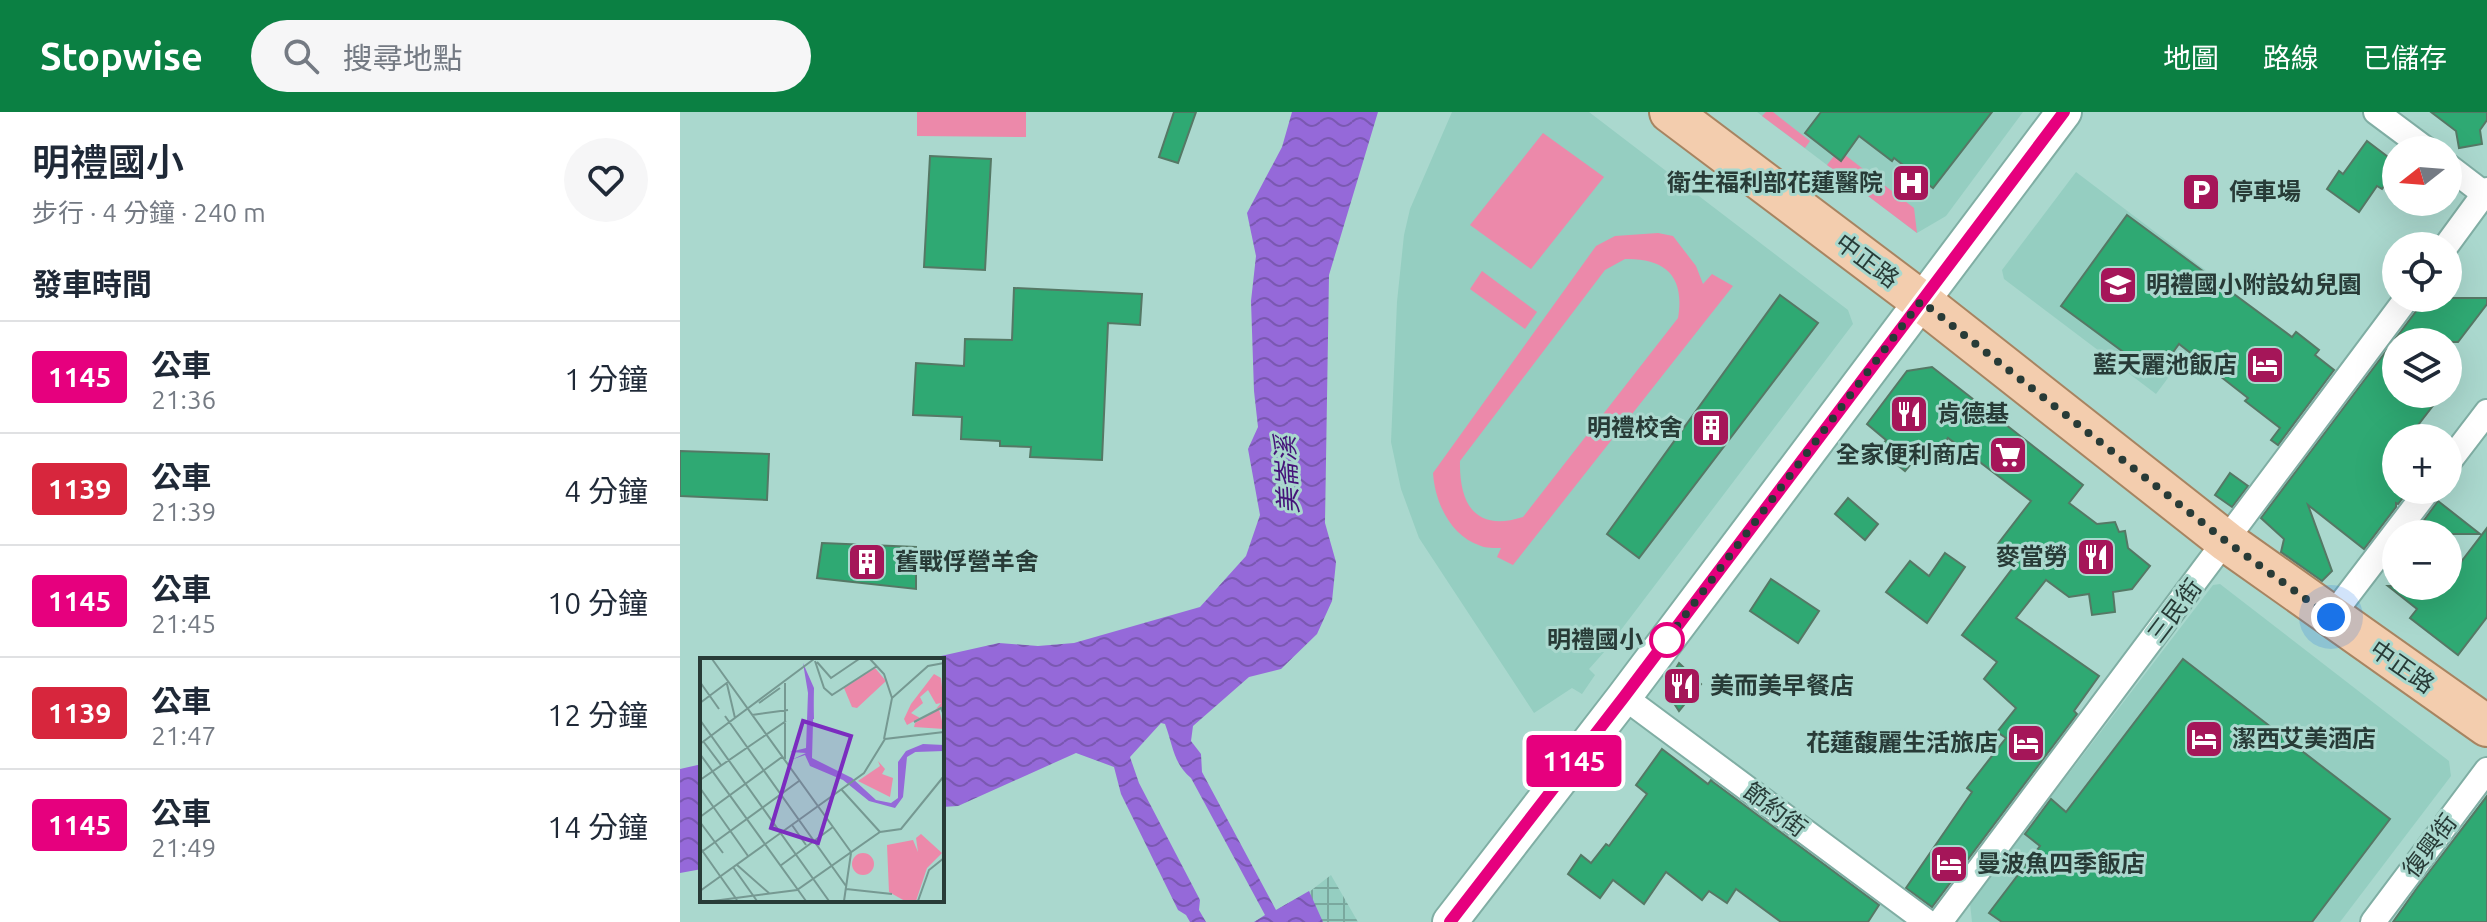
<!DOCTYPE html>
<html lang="zh-TW">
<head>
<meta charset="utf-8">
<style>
  :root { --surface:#fff; --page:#f6f6f7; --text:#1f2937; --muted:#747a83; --line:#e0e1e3; --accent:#0b8043 }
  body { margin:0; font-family:Ubuntu,"Noto Sans TC",sans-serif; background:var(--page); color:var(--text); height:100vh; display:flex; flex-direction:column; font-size:30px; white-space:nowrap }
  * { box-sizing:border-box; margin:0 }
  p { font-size:26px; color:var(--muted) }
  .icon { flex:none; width:44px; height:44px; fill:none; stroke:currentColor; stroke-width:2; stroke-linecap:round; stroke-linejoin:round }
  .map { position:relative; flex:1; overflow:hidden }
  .sheet { display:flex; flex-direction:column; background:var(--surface); width:680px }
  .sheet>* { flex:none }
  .badge { padding:0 16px; border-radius:6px; font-size:28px; line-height:52px }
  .needle { width:52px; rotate:253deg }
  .tools { position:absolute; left:1702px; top:24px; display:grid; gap:16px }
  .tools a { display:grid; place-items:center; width:80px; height:80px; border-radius:50%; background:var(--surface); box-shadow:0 8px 32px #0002; font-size:40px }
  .you { position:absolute; width:40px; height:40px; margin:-20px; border:6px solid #fff; border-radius:50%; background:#1a73e8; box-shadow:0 0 0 12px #1a73e833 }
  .map>.badge { position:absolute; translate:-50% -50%; box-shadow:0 0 0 4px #fff }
  h2 { padding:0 32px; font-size:30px; line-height:72px }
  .round { display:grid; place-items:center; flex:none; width:84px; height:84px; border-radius:42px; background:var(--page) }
  .overview { display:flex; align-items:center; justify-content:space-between; height:136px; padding:0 32px }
  h1 { font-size:38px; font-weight:600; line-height:60px }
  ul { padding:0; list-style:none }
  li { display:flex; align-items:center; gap:24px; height:112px; padding:0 32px; border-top:2px solid var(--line) }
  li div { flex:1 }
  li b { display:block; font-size:30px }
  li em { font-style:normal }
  li .badge { min-width:88px; font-weight:700; text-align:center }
  header { display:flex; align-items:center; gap:48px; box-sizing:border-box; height:112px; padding:0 40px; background:var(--accent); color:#fff }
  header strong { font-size:38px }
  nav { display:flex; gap:44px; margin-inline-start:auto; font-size:28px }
  .search { width:560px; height:72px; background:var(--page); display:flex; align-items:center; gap:20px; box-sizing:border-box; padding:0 28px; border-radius:44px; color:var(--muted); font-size:30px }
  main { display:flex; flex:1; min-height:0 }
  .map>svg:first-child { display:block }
</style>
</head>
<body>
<header>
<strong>Stopwise</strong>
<div class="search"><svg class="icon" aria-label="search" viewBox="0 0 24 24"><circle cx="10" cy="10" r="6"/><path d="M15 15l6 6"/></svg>搜尋地點</div>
<nav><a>地圖</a><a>路線</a><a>已儲存</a></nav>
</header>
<main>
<section class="sheet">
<div class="overview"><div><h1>明禮國小</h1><p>步行 · 4 分鐘 · 240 m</p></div><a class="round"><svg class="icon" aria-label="heart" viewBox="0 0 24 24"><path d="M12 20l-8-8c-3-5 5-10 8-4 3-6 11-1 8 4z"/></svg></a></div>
<h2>發車時間</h2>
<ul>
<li><span class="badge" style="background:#e6007e;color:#fff">1145</span><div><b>公車</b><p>21:36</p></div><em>1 分鐘</em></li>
<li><span class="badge" style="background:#d7263d;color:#fff">1139</span><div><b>公車</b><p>21:39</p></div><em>4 分鐘</em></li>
<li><span class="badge" style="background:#e6007e;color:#fff">1145</span><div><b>公車</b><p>21:45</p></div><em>10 分鐘</em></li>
<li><span class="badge" style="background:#d7263d;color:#fff">1139</span><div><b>公車</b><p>21:47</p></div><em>12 分鐘</em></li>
<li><span class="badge" style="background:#e6007e;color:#fff">1145</span><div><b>公車</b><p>21:49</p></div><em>14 分鐘</em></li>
</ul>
</section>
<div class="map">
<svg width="1807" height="810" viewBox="0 0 1807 810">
  <defs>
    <pattern id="industrial-grid" width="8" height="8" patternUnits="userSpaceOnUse" patternTransform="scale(2)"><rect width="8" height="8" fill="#95cec1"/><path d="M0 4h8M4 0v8" fill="none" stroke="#7aa89e"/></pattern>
    <pattern id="water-waves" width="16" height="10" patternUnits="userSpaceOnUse" patternTransform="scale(2)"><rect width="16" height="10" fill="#9569d9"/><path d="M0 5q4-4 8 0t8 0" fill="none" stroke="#7a58b1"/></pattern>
  </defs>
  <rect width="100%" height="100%" fill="#aad8ce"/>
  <g fill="#95cec1">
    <path d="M772 0H909L1168 198 1173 212 925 539 909 557 915 563 902 582 892 576 854 601 739 426 721 377 711 330 717 190 724 123 730 97Z"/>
    <path d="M1077 0H1343L1266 104 1237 121Z"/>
    <path d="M1396 60 1553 179 1476 282 1324 167 1322 158Z"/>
    <path d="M1540 472 1769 649 1771 664 1660 810H1292L1290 791 1533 473Z"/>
  </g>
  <path fill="url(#industrial-grid)" d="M651 763 678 810H574L629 780Z"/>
  <g fill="#ec89aa" fill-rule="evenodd">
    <path d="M237 0H346V25L237 24Z"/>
    <path d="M1086 0H1093L1130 29 1125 36 1082 4Z"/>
    <path d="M863 21 924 65 851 157 790 113Z"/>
    <path d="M1165 43 1234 96 1237 121 1147 53 1154 44 1160 49Z"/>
    <path d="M978 121 993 124 1016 154 1023 172 1032 162 1053 174 833 453 817 445 821 436C814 436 806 436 801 434 770 424 755 390 753 361L916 134 935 124ZM945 147C986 146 1005 165 998 206L843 405C796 420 779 393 780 349L925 158Z"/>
    <path d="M802 159 857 200 845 217 790 177Z"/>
  </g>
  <g fill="url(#water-waves)">
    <path d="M612 0H698L649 163 645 411 656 450 652 489 637 522 601 557 569 565 513 614 511 629 521 642 522 660 596 798 629 779 643 810H574L585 803 511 666C493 651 493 633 485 612L481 611 450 645 459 671 520 788 519 798 526 810H510L506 803 498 798 441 682 434 655 396 641 278 694 262 695V548H243L319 531 358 534 394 531 520 495 566 444 580 403 568 337 578 315 574 279 571 189 576 144 567 101 602 35Z"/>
    <path d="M22 652V757L0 761V657Z"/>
  </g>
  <g fill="#2fa973" stroke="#557865" stroke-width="2">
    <path d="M494 0H516L498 51 479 45Z"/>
    <path d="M1141 0H1312L1253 76 1214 46 1212 49 1179 24 1161 49 1125 21Z"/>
    <path d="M1751 0H1807V8L1800 18 1802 32 1779 36 1776 19Z"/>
    <path d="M1687 29 1716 51V57L1702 77 1697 74 1679 100 1647 77 1659 59 1663 62Z"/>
    <path d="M250 44 311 47 305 158 244 155Z"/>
    <path d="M1447 103 1612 225 1616 220 1639 238 1635 243 1654 258 1598 333 1591 328 1600 316 1565 289 1568 286 1499 232 1476 264 1381 194Z"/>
    <path d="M334 176 462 182 460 213 428 211 422 348 350 345 351 335 320 334V329L281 327 282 305 233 303 236 251 284 254 285 227 332 228Z"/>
    <path d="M1100 183 1138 211 959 446 927 422Z"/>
    <path d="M1746 186H1807V192L1778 230H1716V282H1762L1728 326H1716V342L1706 355 1716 363V378H1729L1718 392 1716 391V395L1684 437 1628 393 1652 459 1642 469 1601 440 1604 427 1581 406Z"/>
    <path d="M1252 255 1403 373 1389 391 1417 412 1435 410 1439 420 1445 419 1448 436 1470 454 1452 477 1433 480 1435 500 1412 503 1409 482 1389 485 1366 468 1336 506 1419 564 1394 599 1397 602 1252 795 1226 776 1292 680 1287 676 1326 626 1317 620 1336 596 1304 567 1317 550 1282 523 1338 449 1317 433 1351 389 1268 326 1251 349 1240 341 1225 359 1199 338 1206 328 1187 312 1227 259Z"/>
    <path d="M0 339 89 342 87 388 0 384Z"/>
    <path d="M1550 361 1568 374 1552 395 1535 383Z"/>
    <path d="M1168 386 1198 412 1185 428 1155 402Z"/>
    <path d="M1758 389 1800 422H1756L1742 411Z"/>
    <path d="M1807 416V505L1778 543 1730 506 1737 497 1708 474H1750L1758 480 1763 474H1768V467Z"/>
    <path d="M142 431 236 435V477L137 466Z"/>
    <path d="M1265 441 1285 455 1247 511 1206 480 1230 449 1249 464Z"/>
    <path d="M1091 467 1139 499 1118 531 1070 499Z"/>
    <path d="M1503 547 1710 707 1632 810H1322L1309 801 1360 734 1345 722 1371 687 1386 700Z"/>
    <path d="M999 551 1021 572 999 599 984 576Z"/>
    <path d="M982 637 1028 672 1031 668 1033 670 1199 793 1188 810H1101L1056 777 1047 791 1029 779 1022 788 986 760 964 792 933 768 920 786 888 762 901 743 911 751 926 732 929 734 967 682 956 673Z"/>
    <path d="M1807 684V810H1713L1737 776Z"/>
  </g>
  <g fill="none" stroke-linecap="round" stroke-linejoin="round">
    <g stroke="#80aea4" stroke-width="28">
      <g id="street">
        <path d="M1696 0 1747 38"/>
        <path d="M1768 54 1807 84"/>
        <path d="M1766 134 1807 78"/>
        <path d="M1768 351 1807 300"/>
        <path d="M1651 505 1748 378"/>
        <path d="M944 585 1247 810"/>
        <path d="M1260 810 1727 186"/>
        <path d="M1693 810 1807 658"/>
      </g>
    </g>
    <g stroke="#80aea4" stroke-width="38">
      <path id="secondary" d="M770 810 944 585 1384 0"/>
    </g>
    <g stroke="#a78461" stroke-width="44">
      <path id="primary" d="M990 0 1241 189 1547 430 1807 614"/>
    </g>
    <use href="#street" stroke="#fff" stroke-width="24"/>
    <use href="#secondary" stroke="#fff" stroke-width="34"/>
    <use href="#primary" stroke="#f3cdae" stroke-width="40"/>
  </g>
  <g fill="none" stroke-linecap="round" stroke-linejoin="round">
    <g stroke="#fff" stroke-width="18">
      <path id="line" d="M770 810 944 585 1384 0"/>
    </g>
    <use href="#line" stroke="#e6007e" stroke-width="12"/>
    <path stroke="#283b37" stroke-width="8" stroke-dasharray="0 14.4" d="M987 528 979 538 1241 189 1547 430 1651 505"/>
  </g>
  <defs>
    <g id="hospital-square" transform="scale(2)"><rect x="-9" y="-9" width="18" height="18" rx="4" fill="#a51659" stroke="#aad8ce"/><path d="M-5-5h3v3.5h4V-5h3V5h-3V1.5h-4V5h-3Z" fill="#fff"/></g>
    <g id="parking-square" transform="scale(2)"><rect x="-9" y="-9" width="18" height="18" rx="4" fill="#a51659" stroke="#aad8ce"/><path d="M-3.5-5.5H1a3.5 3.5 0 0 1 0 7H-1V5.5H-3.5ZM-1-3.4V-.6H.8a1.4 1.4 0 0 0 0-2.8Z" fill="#fff"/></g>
    <g id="school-square" transform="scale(2)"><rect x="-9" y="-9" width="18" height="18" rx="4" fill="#a51659" stroke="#aad8ce"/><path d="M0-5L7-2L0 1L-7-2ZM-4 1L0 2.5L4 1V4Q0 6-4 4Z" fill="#fff"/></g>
    <g id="hotel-square" transform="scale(2)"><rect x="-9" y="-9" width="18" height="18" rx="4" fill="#a51659" stroke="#aad8ce"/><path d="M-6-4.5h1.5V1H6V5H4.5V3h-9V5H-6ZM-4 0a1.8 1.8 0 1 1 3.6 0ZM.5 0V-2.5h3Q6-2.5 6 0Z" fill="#fff"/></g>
    <g id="restaurant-square" transform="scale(2)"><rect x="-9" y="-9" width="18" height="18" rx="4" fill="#a51659" stroke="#aad8ce"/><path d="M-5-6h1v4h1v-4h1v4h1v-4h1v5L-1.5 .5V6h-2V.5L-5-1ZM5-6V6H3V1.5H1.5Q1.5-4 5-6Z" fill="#fff"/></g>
    <g id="building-square" transform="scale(2)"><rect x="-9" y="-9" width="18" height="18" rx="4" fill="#a51659" stroke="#aad8ce"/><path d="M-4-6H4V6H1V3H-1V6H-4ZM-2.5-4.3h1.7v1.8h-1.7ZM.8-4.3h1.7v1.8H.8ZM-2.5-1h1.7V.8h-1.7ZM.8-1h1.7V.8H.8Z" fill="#fff"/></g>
    <g id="supermarket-square" transform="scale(2)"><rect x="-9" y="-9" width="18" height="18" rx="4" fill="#a51659" stroke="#aad8ce"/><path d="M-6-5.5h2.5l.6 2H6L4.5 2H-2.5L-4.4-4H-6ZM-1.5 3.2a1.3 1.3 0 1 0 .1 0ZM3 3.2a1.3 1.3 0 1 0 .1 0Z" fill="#fff"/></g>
  </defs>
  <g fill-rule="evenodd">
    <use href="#hospital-square" x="1231" y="71"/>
    <use href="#parking-square" x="1521" y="80"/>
    <use href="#school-square" x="1438" y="173"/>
    <use href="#hotel-square" x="1585" y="253"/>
    <use href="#restaurant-square" x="1229" y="302"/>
    <use href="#building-square" x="1031" y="316"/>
    <use href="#supermarket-square" x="1328" y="343"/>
    <use href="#restaurant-square" x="1416" y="445"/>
    <use href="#building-square" x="187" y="450"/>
    <use href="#restaurant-square" x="1002" y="574"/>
    <use href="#hotel-square" x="1524" y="627"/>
    <use href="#hotel-square" x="1346" y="631"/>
    <use href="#hotel-square" x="1269" y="752"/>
  </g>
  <circle fill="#fff" stroke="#e6007e" stroke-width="4" cx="987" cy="528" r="16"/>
  <g text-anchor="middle" stroke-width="6" stroke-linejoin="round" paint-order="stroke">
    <g font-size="24" font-weight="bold" fill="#283b37" stroke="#aad8ce" text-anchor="start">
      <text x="1203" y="79" text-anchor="end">衛生福利部花蓮醫院</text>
      <text x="1549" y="88">停車場</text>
      <text x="1466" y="181">明禮國小附設幼兒園</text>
      <text x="1557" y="261" text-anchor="end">藍天麗池飯店</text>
      <text x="1257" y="310">肯德基</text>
      <text x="1003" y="324" text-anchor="end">明禮校舍</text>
      <text x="1300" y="351" text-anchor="end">全家便利商店</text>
      <text x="1388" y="453" text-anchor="end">麥當勞</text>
      <text x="215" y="458">舊戰俘營羊舍</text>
      <text x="1030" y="582">美而美早餐店</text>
      <text x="1552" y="635">潔西艾美酒店</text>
      <text x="1318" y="639" text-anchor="end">花蓮馥麗生活旅店</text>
      <text x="1297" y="760">曼波魚四季飯店</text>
    </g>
    <g font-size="24" fill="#283b37" stroke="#aad8ce">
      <text transform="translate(1187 149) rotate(37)" y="8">中正路</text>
      <text transform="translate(1495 499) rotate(-53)" y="8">三民街</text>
      <text transform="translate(1722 555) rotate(35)" y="8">中正路</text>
      <text transform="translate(1095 698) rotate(37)" y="8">節約街</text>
      <text transform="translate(1750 734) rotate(-53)" y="8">復興街</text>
    </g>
    <g font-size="24" font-weight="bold" fill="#283b37" stroke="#aad8ce" text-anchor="end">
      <text x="963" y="536">明禮國小</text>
    </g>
    <g font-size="26" font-style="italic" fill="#451379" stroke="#aad8ce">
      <text transform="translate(607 363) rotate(-93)" y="9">美崙溪</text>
    </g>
  </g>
  <g transform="translate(20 546)">
    <rect width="244" height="244" fill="#aad8ce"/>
    <path d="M175 10 186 23 157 50 152 49 144 30ZM234 16 241 20 244 48 236 51 241 45 236 46 228 32 220 39 223 45 211 55 220 60 207 67 204 61 211 46Z" fill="#ec89aa"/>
    <path d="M178 103 185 111 182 116 193 120 190 139 158 123 180 108ZM221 176 242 195 227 210 216 243H205L189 234 187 187 213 182 218 194 216 180Z" fill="#ec89aa"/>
    <path d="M239 51 244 71 214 69 215 65ZM152 206a11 11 0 1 1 22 0a11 11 0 1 1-22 0Z" fill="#ec89aa"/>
    <path d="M103 5 114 30 112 100 152 120 176 142 191 145 198 140V104L206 93 223 86 244 87V92L222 90 207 99 203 139 195 150 169 143 143 122 110 108 105 97 91 102 106 95 90 94 106 90 108 35Z" fill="#9569d9"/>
    <path fill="none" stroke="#9569d9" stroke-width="4" d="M111 31 112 61M215 92 244 91"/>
    <path fill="none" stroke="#769992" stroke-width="2" d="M12 1 151 194M170 1 184 16 192 40M115 3 124 30 132 37 177 8M117 4 131 20 159 1M0 24 19 51M27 26 35 60M0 45 28 24M59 45 80 30M52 57 88 52M25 58 146 228M0 62 129 243M214 64 241 50 244 57M184 81 192 40 228 8 244 5M3 83 21 107M0 86 114 1M0 96 106 243M85 101V25M0 122 86 63M0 130 48 198M141 131 180 174M0 159 82 99M0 164 23 195M92 167 106 187M1 191 37 242M0 195 99 123M37 207 70 236M80 208 133 169M33 209 57 243M146 231 192 236M0 233 164 115 185 81 244 74M13 243 97 232 180 174 201 171 244 118M144 243 151 195M218 243 229 212 244 200"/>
    <path fill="#7b2cbf" fill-opacity="0.15" stroke="#7b2cbf" stroke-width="4" d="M103 63 151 78 118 185 71 170Z"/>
    <rect width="244" height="244" fill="none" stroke="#283b37" stroke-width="4"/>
  </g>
</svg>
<div class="tools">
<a><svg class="needle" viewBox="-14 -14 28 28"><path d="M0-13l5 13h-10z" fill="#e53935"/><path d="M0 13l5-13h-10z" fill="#747a83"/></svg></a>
<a><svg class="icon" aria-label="locate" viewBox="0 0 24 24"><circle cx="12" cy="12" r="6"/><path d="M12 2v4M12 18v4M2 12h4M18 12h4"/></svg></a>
<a><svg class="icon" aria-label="layers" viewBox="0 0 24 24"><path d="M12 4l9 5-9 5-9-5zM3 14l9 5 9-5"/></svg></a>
<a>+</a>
<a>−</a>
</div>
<div class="you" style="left:1651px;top:505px"></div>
<b class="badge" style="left:894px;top:649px;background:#e6007e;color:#fff">1145</b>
</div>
</main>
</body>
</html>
